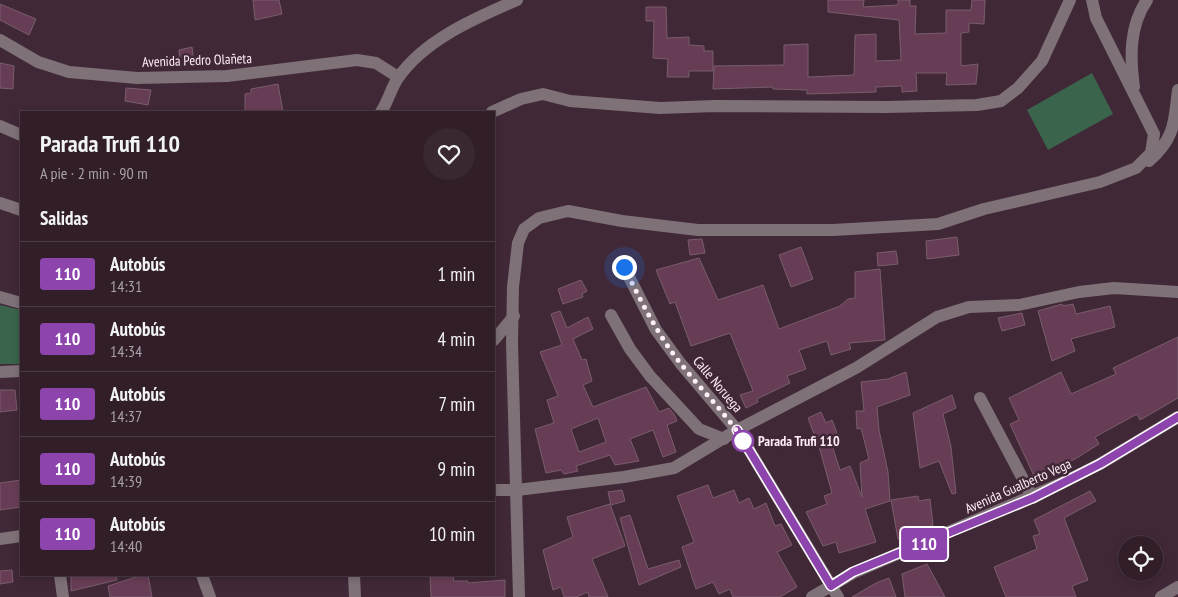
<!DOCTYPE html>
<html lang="es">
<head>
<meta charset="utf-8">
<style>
  :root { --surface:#311e29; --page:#392731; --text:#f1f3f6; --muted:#a8a2a8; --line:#4c3c46 }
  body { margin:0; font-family:"PT Sans Narrow",sans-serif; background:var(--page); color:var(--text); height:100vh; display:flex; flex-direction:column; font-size:19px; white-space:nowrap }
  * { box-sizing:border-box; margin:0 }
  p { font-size:16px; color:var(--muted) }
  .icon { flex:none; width:28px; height:28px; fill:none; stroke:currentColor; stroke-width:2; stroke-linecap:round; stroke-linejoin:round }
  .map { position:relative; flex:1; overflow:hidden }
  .panel { position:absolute; left:20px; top:111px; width:475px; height:465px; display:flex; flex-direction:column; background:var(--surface); border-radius:0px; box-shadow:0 2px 8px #0003,0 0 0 1px var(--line) }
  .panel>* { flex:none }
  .badge { padding:0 10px; border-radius:4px; font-size:18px; line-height:32px }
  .buttons { position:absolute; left:1118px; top:536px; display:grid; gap:10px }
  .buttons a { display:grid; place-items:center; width:45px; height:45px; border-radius:50%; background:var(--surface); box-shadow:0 2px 8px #0003,0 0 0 1px var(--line); font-size:25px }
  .you { position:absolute; width:25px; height:25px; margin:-12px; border:4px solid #fff; border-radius:50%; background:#1a73e8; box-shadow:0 0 0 8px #1a73e833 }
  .map>.badge { position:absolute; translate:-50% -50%; box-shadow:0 0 0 2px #fff }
  h2 { padding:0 20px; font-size:19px; line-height:45px }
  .round { display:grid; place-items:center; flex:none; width:52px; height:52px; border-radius:26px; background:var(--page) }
  .head { display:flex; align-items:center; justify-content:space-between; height:85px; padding:0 20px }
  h1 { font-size:24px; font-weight:600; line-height:38px }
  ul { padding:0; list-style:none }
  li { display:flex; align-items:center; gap:15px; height:65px; padding:0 20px; border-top:1px solid var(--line) }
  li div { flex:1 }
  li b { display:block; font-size:19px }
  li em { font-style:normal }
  li .badge { min-width:55px; font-weight:700; text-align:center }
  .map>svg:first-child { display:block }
</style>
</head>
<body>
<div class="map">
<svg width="1178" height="597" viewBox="0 0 1178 597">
  <rect width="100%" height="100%" fill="#412837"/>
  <g fill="#3a644b">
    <path d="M1092 73 1113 114 1048 150 1027 110Z"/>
    <path d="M0 305 21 310V364H0Z"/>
  </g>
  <g fill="#673d56" stroke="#795d6c" fill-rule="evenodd">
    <path d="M253 0H279L282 14 255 20Z"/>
    <path d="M828 0H864L863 7 898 5V0H910V6H916L915 34 946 33V10H971L972 0H985L984 24 969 23V32L961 33V66L978 64 976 84 946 85 947 73H916L917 91 902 92V86L876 87V92L807 94V90L773 89V87L713 89 714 66 784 65V45L808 44V77L854 75 855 35 876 34V61L901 60 899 20 828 12Z"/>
    <path d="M0 4 36 19 29 35 0 20Z"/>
    <path d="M646 7H666L667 38 689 37V45L704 46V51H713V71H689V77H667L668 59 653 58 654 21H646Z"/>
    <path d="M192 47 194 62 180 64 179 50Z"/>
    <path d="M0 63 14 66 13 89 0 88Z"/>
    <path d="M278 84 283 112H245V94L251 93V89Z"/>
    <path d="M126 88 151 90 148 105 125 101Z"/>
    <path d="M957 237 959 255 927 259 926 241Z"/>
    <path d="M702 239 705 253 690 255 688 240Z"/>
    <path d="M801 247 813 279 791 287 779 255Z"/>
    <path d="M896 251 898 264 878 266 877 253Z"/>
    <path d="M699 258 718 300 763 285 779 329 840 306 848 299 855 298V272L880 269 885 340 849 343 851 349 831 355 827 341 799 350 806 369 787 376 790 383 757 399 758 402 746 408 740 395 753 391 730 333 691 346 675 302 670 304 656 270Z"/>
    <path d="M581 280 587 291 582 294 583 297 563 304 558 289Z"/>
    <path d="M1062 304 1063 306 1073 304 1076 314 1110 306 1115 327 1071 339 1075 351 1052 361 1038 311Z"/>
    <path d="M560 311 567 328 588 317 593 329 573 339 582 360 586 359 592 381 583 385 593 407 646 387 659 412 669 408 674 414 677 421 667 425 676 452 663 457 653 430 630 439 639 461 615 465 610 455 576 466 578 471 564 474 561 470 546 473 535 429 554 423 547 400 558 396 540 352 562 345 551 314ZM598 418 606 442 579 452 571 429Z"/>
    <path d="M1022 313 1025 325 1002 331 998 318Z"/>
    <path d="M1178 337V398L1140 420 1137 414 1095 437 1099 444 1075 459 1035 478 1010 424 1019 420 1009 398 1061 372 1071 394 1116 374 1113 368Z"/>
    <path d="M906 372 910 395 877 407 879 430 888 472 890 501 865 509 876 542 839 553 836 542 823 546 806 512 827 504 824 496 832 493 820 450 808 418 821 412 826 423 832 420 838 436 830 439 840 470 850 466 862 497 860 463 869 459 861 428 857 429 856 411H864L861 382 888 379Z"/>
    <path d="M0 390H15L17 410 0 412Z"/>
    <path d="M952 395 956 408 943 414 951 447 956 493 952 494 939 461 920 468 913 413Z"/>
    <path d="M21 480V507L0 510V483Z"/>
    <path d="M708 485 713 498 734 490 739 503 749 498 754 509 766 503 775 526 781 524 792 545 777 552 797 587 780 597H733L730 589 719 594 713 582 696 589 682 547 694 542 677 496Z"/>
    <path d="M622 490 625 501 611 505 608 492Z"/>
    <path d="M1090 491 1096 501 1064 518 1088 580 1072 586 1076 597H1006L994 567 1037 549 1033 536 1040 534 1034 520Z"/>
    <path d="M918 496 919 501 930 499 933 525 898 539 891 500Z"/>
    <path d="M610 504 625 546 592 559 608 597H589L588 592 576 597H564L561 587 553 590 543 550 573 537 567 517Z"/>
    <path d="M630 515 648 569 679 560 681 567 639 585 620 518Z"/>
    <path d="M927 564 945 597H905L902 574Z"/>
    <path d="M12 570 13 582 0 584V571Z"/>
    <path d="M80 575H116L117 580 71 591V577Z"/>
    <path d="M142 575H148L152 597H110L108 586Z"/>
    <path d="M430 575H454L453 581H468V583L505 580V597H431Z"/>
    <path d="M889 578 896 597H852L876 583Z"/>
  </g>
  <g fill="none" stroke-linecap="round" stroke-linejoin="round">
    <g stroke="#7e7178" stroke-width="12">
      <path d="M0 40 38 62 69 72 137 78 227 76 357 60 376 63 398 77"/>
      <path d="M1134 87C1130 58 1129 26 1147 0"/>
      <path d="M381 112C388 102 391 88 398 78 425 39 476 18 517 0"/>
      <path d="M492 112 521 99 543 94 570 101 660 108 715 106 885 107 977 105 1001 101 1018 88 1042 61 1070 0"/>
      <path d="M0 126 21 135"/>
      <path d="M1149 161C1175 138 1174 123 1178 90"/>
      <path d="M0 203 21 210"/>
      <path d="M624 267 656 330 681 364 737 430 838 597"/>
      <path d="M0 297 21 303"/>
      <path d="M611 315 630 349 650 376 699 429 724 439"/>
      <path d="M494 340 514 316"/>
      <path d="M0 372 21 371"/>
      <path d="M980 398 1033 498"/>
      <path d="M494 490H517L624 477 674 468 737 430 856 368 937 317 969 307 1019 305 1079 292 1114 288 1178 292"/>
      <path d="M0 539 21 536"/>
      <path d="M60 575 63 597"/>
      <path d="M202 575 210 597"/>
      <path d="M354 575 355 597"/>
      <path d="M519 597 512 343 513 287 518 243 524 229 539 218 568 211 622 221 698 230H833L938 224 984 209 1100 182 1136 168 1151 153 1154 134 1096 18 1092 0"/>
      <path d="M812 597 853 573 1062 483 1100 464 1178 417"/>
      <path d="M1161 597 1178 587"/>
    </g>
  </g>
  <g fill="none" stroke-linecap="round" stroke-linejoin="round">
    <g stroke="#fff" stroke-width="11">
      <path id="line" d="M737 430 831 586 853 572 1033 498 1100 464 1178 417"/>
    </g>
    <use href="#line" stroke="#8e44ad" stroke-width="8"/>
    <path stroke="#ffeef7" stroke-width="5" stroke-dasharray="0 9" d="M624 267C641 301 657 334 681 364 702 391 728 415 746 445L743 441"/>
  </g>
  <circle fill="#fff" stroke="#8e44ad" stroke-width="2.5" cx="743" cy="441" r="10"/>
  <g text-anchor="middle" stroke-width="5" stroke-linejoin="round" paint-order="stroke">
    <g font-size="14" fill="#ffeef7" stroke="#412837">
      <text transform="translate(197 60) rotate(-2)" y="5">Avenida Pedro Olañeta</text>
      <text transform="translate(718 384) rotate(50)" y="5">Calle Noruega</text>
      <text transform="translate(1018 486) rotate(-24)" y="5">Avenida Gualberto Vega</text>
    </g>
    <g font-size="14" font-weight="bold" fill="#ffeef7" stroke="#412837" text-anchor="start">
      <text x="758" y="446">Parada Trufi 110</text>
    </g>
  </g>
</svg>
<div class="buttons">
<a><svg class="icon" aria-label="locate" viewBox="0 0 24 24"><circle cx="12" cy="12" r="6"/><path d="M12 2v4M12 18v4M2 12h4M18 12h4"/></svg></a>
</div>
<div class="you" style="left:624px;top:267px"></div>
<b class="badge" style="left:924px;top:544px;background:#8e44ad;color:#fff">110</b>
<section class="panel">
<div class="head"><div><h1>Parada Trufi 110</h1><p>A pie · 2 min · 90 m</p></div><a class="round"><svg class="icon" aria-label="heart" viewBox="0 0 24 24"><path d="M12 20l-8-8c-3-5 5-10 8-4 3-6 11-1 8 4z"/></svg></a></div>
<h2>Salidas</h2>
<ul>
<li><span class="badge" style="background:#8e44ad;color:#fff">110</span><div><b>Autobús</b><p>14:31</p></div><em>1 min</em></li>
<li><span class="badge" style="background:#8e44ad;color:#fff">110</span><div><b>Autobús</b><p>14:34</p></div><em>4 min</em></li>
<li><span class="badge" style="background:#8e44ad;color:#fff">110</span><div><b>Autobús</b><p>14:37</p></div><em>7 min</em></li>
<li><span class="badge" style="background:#8e44ad;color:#fff">110</span><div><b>Autobús</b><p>14:39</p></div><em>9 min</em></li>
<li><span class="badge" style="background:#8e44ad;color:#fff">110</span><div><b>Autobús</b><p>14:40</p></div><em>10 min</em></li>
</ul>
</section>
</div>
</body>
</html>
